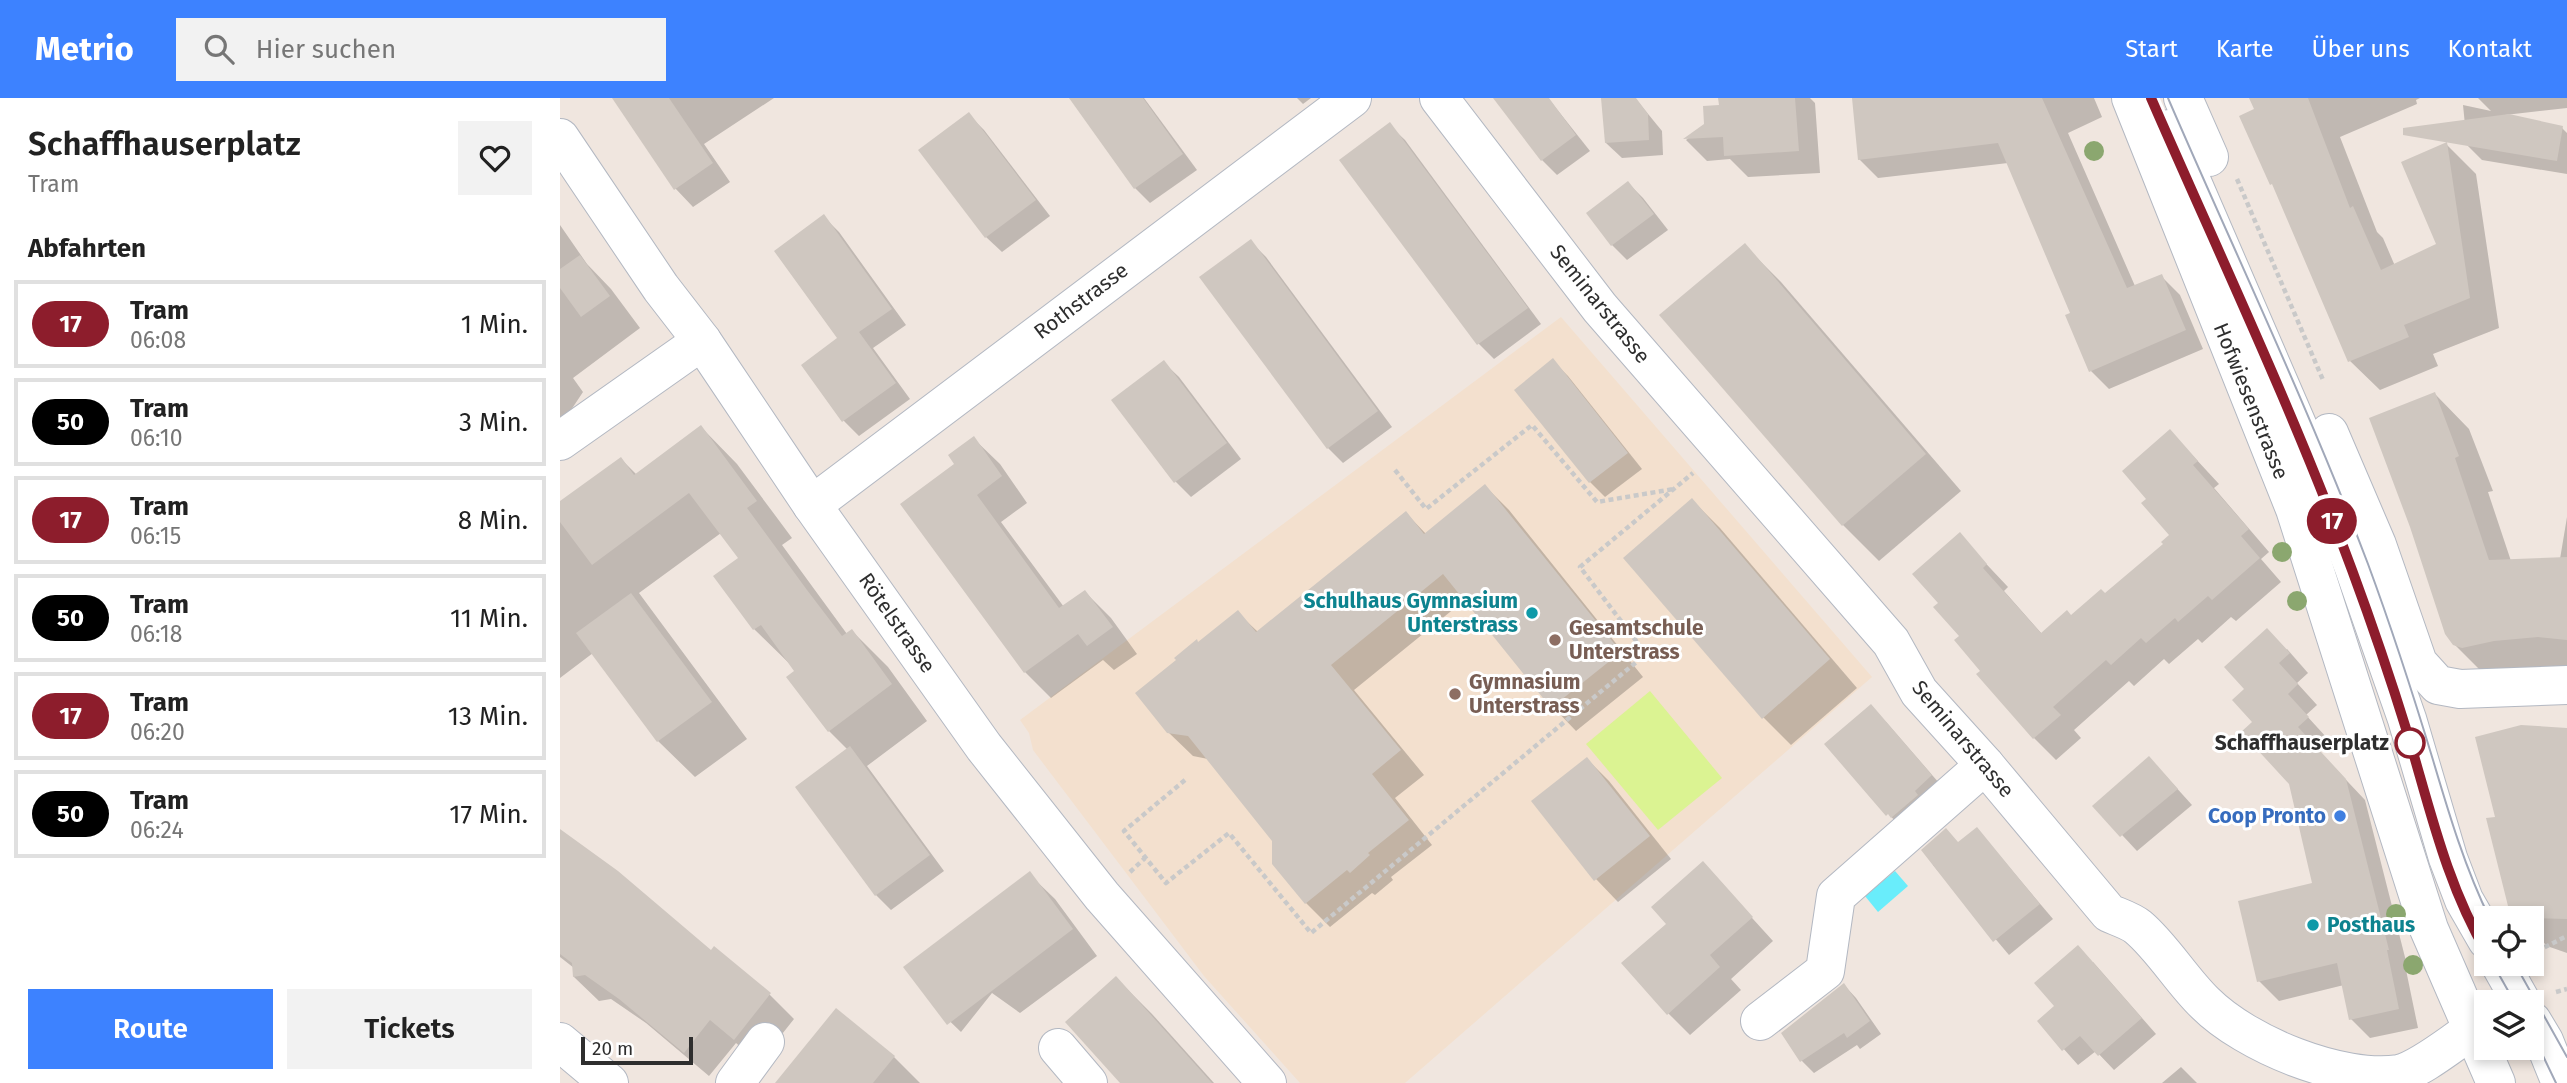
<!DOCTYPE html>
<html lang="de">
<head>
<meta charset="utf-8">
<style>
  :root { --surface:#fff; --page:#f2f2f2; --text:#222; --muted:#767676; --line:#e0e0e0; --accent:#3d82ff }
  body { margin:0; font-family:"Fira Sans",sans-serif; background:var(--page); color:var(--text); height:100vh; display:flex; flex-direction:column; font-size:26px; white-space:nowrap }
  * { box-sizing:border-box; margin:0 }
  p { font-size:23px; color:var(--muted) }
  .icon { flex:none; width:38px; height:38px; fill:none; stroke:currentColor; stroke-width:2; stroke-linecap:round; stroke-linejoin:round }
  .map { position:relative; flex:1; overflow:hidden }
  .drawer { display:flex; flex-direction:column; background:var(--surface); width:560px }
  .drawer>* { flex:none }
  .badge { padding:0 14px; border-radius:23px; font-size:24px; line-height:46px }
  .fabs { position:absolute; left:1914px; top:808px; display:grid; gap:14px }
  .fabs a { display:grid; place-items:center; width:70px; height:70px; border-radius:0px; background:var(--surface); box-shadow:0 4px 10px #0003; font-size:35px }
  .scale { position:absolute; left:21px; bottom:18px; width:112px; box-sizing:border-box; padding-left:7px; border:4px solid #2e2e2e; border-top:0; font-size:19px; line-height:24px; white-space:nowrap; color:#2e2e2e; -webkit-text-stroke:5px #fff; paint-order:stroke }
  .map>.badge { position:absolute; translate:-50% -50%; box-shadow:0 0 0 4px #fff }
  h2 { padding:0 28px; font-size:26px; line-height:63px }
  .round { display:grid; place-items:center; flex:none; width:74px; height:74px; border-radius:0px; background:var(--page) }
  .overview { display:flex; align-items:center; justify-content:space-between; height:119px; padding:0 28px }
  h1 { font-size:33px; font-weight:600; line-height:52px }
  .action { display:flex; gap:14px; margin-top:auto; padding:14px 28px }
  .action a { flex:1; height:80px; border-radius:0px; background:var(--accent); color:#fff; font-size:28px; font-weight:600; line-height:80px; text-align:center }
  .action a+a { background:var(--page); color:var(--text) }
  ul { padding:0; list-style:none }
  li { display:flex; align-items:center; gap:21px; height:88px; margin:0 14px 10px; padding:0 14px; border:4px solid var(--line); border-radius:0px }
  li div { flex:1 }
  li b { display:block; font-size:26px }
  li em { font-style:normal }
  li .badge { min-width:77px; font-weight:700; text-align:center }
  header { display:flex; align-items:center; gap:42px; box-sizing:border-box; height:98px; padding:0 35px; background:var(--accent); color:#fff }
  header strong { font-size:33px }
  nav { display:flex; gap:38px; margin-inline-start:auto; font-size:24px }
  .search { width:490px; height:63px; background:var(--page); display:flex; align-items:center; gap:18px; box-sizing:border-box; padding:0 24px; border-radius:0px; color:var(--muted); font-size:26px }
  main { display:flex; flex:1; min-height:0 }
  .map>svg:first-child { display:block }
</style>
</head>
<body>
<header>
<strong>Metrio</strong>
<div class="search"><svg class="icon" aria-label="search" viewBox="0 0 24 24"><circle cx="10" cy="10" r="6"/><path d="M15 15l6 6"/></svg>Hier suchen</div>
<nav><a>Start</a><a>Karte</a><a>Über uns</a><a>Kontakt</a></nav>
</header>
<main>
<section class="drawer">
<div class="overview"><div><h1>Schaffhauserplatz</h1><p>Tram</p></div><a class="round"><svg class="icon" aria-label="heart" viewBox="0 0 24 24"><path d="M12 20l-8-8c-3-5 5-10 8-4 3-6 11-1 8 4z"/></svg></a></div>
<h2>Abfahrten</h2>
<ul>
<li><span class="badge" style="background:#8d1d2c;color:#fff">17</span><div><b>Tram</b><p>06:08</p></div><em>1 Min.</em></li>
<li><span class="badge" style="background:#000;color:#fff">50</span><div><b>Tram</b><p>06:10</p></div><em>3 Min.</em></li>
<li><span class="badge" style="background:#8d1d2c;color:#fff">17</span><div><b>Tram</b><p>06:15</p></div><em>8 Min.</em></li>
<li><span class="badge" style="background:#000;color:#fff">50</span><div><b>Tram</b><p>06:18</p></div><em>11 Min.</em></li>
<li><span class="badge" style="background:#8d1d2c;color:#fff">17</span><div><b>Tram</b><p>06:20</p></div><em>13 Min.</em></li>
<li><span class="badge" style="background:#000;color:#fff">50</span><div><b>Tram</b><p>06:24</p></div><em>17 Min.</em></li>
</ul>
<div class="action"><a>Route</a><a>Tickets</a></div>
</section>
<div class="map">
<svg width="2007" height="985" viewBox="0 0 2007 985">
  <rect width="100%" height="100%" fill="#f0e6df"/>
  <path fill="#f3e0ce" d="M1001 219 1312 579 845 985H740L644 878 473 652 469 635 460 622Z"/>
  <path fill="#dbf392" d="M1090 593 1162 680 1098 732 1026 646Z"/>
  <path fill="#69edfb" d="M1335 773 1348 788 1318 814 1305 798Z"/>
  <g fill="#0003">
    <path d="M69 0H214L144 46 170 84 133 109 115 90Z"/>
    <path d="M511 0H584L637 72 590 105 575 90Z"/>
    <path d="M737 0H751L743 6Z"/>
    <path d="M956 0H988L1030 53 997 77 982 62Z"/>
    <path d="M1043 0H1075L1102 33 1103 57 1062 60 1046 45Z"/>
    <path d="M1160 0H1250L1255 5 1260 75 1188 79 1170 61 1147 63 1126 42 1146 26 1161 8Z"/>
    <path d="M1294 0H1534L1542 19 1508 35 1575 188 1601 178 1620 197 1643 251 1549 291 1531 273 1512 216 1448 65 1318 80 1299 61Z"/>
    <path d="M1691 0H1860L1856 2 1857 6 1780 39 1817 134 1823 140 1835 168 1878 147 1886 46 1916 76 1939 230 1873 256 1878 268 1820 292 1790 263Z"/>
    <path d="M1918 0H2007V10L1945 17 2002 30 2007 35V76L1922 62 1907 47 1903 7 1931 13Z"/>
    <path d="M409 17 424 32 490 118 442 154 426 139 361 53Z"/>
    <path d="M829 27 845 42 981 226 934 261 919 246 782 62Z"/>
    <path d="M1068 85 1083 100 1108 132 1067 162 1052 147Z"/>
    <path d="M264 119 279 134 346 227 313 250 350 301 299 338 284 323 243 267 280 240Z"/>
    <path d="M0 127 27 166 51 191 80 230 13 280 23 294 9 315 0 321Z"/>
    <path d="M691 144 706 159 832 329 783 365 768 350Z"/>
    <path d="M1185 148 1221 184 1401 393 1319 463 1283 427Z"/>
    <path d="M993 263 1008 278 1082 371 1045 399 1030 384Z"/>
    <path d="M603 264 619 279 681 361 631 399 616 384 553 302Z"/>
    <path d="M1875 296 1909 331 1933 393 1928 394 1951 463 2000 461 2007 419V573L1929 581 1894 546Z"/>
    <path d="M141 329 177 366 232 440 222 447 287 536 292 533 328 569 367 623 307 668 384 773 331 812 316 797 288 652 269 633 237 573 194 531 180 460 161 435 79 495 187 641 135 679 98 643 33 555 0 580V405L61 361 77 377Z"/>
    <path d="M1610 333 1659 386 1654 390 1709 454 1701 461 1721 484 1676 523 1671 519 1642 545 1638 541 1609 566 1604 561 1574 588 1569 583 1514 632 1521 640 1496 662 1474 640 1423 573 1380 505 1399 437 1448 489 1444 493 1482 536 1545 497 1605 446 1611 437 1589 401Z"/>
    <path d="M414 341 440 366 467 405 441 424 504 509 525 494 551 520 577 556 554 572 543 562 491 600 465 574 397 366Z"/>
    <path d="M925 388 949 412 1083 579 1016 633 993 609 906 501 794 592 864 677 835 700 872 747 831 779 833 782 815 797 812 795 770 829 746 805 714 743 648 661 633 658 608 634 639 546 678 515 698 534 846 415 866 436Z"/>
    <path d="M1132 402 1160 430 1297 590 1231 647 1203 619Z"/>
    <path d="M1727 551 1748 575 1737 585 1757 607 1746 617 1767 640 1756 650 1805 702 1848 871 1846 872 1858 930 1810 940 1791 921 1784 887 1719 903 1699 883 1755 786 1731 686 1695 624 1675 602Z"/>
    <path d="M1326 624 1386 693 1343 732 1267 646Z"/>
    <path d="M2007 631V855L1987 848 1972 832V821H1961L1951 811 1937 721Z"/>
    <path d="M1027 661 1049 683 1111 761 1058 804 1036 781Z"/>
    <path d="M1604 676 1632 707 1577 753 1535 708Z"/>
    <path d="M1417 731 1493 821 1449 857 1373 767Z"/>
    <path d="M0 733 151 854 154 850 210 897 234 921 199 965 176 945 149 978 86 925 51 901 39 903 14 879V870L0 859Z"/>
    <path d="M1143 766 1213 843 1171 881 1181 892 1130 937 1108 915V826Z"/>
    <path d="M469 776 495 801 537 858 460 915 432 895 401 934 375 909Z"/>
    <path d="M1533 864 1596 936 1554 972 1536 953 1518 967 1479 923 1496 908Z"/>
    <path d="M556 880 592 916 654 985H562Z"/>
    <path d="M1284 887 1296 900 1321 936 1300 951 1297 947 1254 975 1242 963 1223 935Z"/>
    <path d="M334 959 360 985H217Z"/>
    <path d="M1621 969 1637 985H1602Z"/>
  </g>
  <g fill="#cfc7c0">
    <path d="M52 0H109L153 65 114 92Z"/>
    <path d="M509 0H583L623 56 574 91Z"/>
    <path d="M933 0H989L1016 37 981 63Z"/>
    <path d="M1041 0H1076L1088 16 1089 42 1045 45Z"/>
    <path d="M1158 0H1235L1239 53 1164 58 1163 39 1123 41 1144 26 1143 8 1159 7Z"/>
    <path d="M1292 0H1482L1567 190 1602 176 1626 232 1529 274 1505 217 1510 215 1438 45 1298 62Z"/>
    <path d="M1689 0H1748L1790 110 1793 108 1821 172 1876 146 1841 64 1887 44 1910 200 1844 227 1849 239 1788 264 1712 86 1710 87 1679 18 1694 11Z"/>
    <path d="M409 14 476 102 425 140 358 52Z"/>
    <path d="M1949 16 2003 28 1997 63 1843 37V30Z"/>
    <path d="M830 24 968 210 917 247 779 62Z"/>
    <path d="M1068 83 1094 116 1051 148 1026 115Z"/>
    <path d="M264 116 332 211 299 234 336 285 282 324 241 267 277 240 214 153Z"/>
    <path d="M691 141 818 313 767 351 639 179Z"/>
    <path d="M1185 145 1366 356 1282 428 1099 217Z"/>
    <path d="M20 157 50 198 21 219 0 190V171Z"/>
    <path d="M993 260 1068 355 1029 385 954 292Z"/>
    <path d="M604 262 667 345 614 385 551 302Z"/>
    <path d="M1875 294 1899 358 1895 360 1929 462 2007 459V542L1978 539 1934 543 1902 550 1893 547 1885 536 1850 429 1809 320Z"/>
    <path d="M141 327 197 403 187 410 247 492 282 538 292 531 332 586 268 634 226 579 234 573 201 527 193 532 153 478 178 460 129 395 32 467 0 424V403L61 359 74 377Z"/>
    <path d="M1610 331 1638 363 1633 367 1689 431 1681 438 1700 460 1652 502 1648 498 1618 524 1615 520 1586 545 1581 540 1551 567 1546 562 1493 609 1501 617 1473 641 1416 576 1420 573 1394 542 1399 538 1373 509 1378 505 1352 476 1400 434 1427 466 1423 470 1481 535 1507 512 1511 517 1541 491 1545 495 1603 446 1601 444 1609 437 1581 405 1586 401 1562 373Z"/>
    <path d="M414 338 442 378 417 397 499 510 525 492 553 529 527 548 518 536 464 575 340 406 394 366 388 357Z"/>
    <path d="M925 386 1061 554 991 610 883 476 771 567 841 652 812 676 849 722 808 755 810 757 790 775 787 772 745 806 712 766V743L628 638 607 635 575 595 616 562 614 560 637 541 638 544 678 512 696 534 846 413 864 436Z"/>
    <path d="M1132 400 1270 561 1202 621 1063 460Z"/>
    <path d="M71 495 152 604 97 644 16 535Z"/>
    <path d="M1707 530 1730 555 1719 565 1738 586 1728 596 1749 619 1738 629 1786 681 1829 852H1827L1839 911 1789 922 1777 865 1697 884 1678 803 1752 785 1729 686 1681 634 1692 624 1672 602 1684 591 1664 569Z"/>
    <path d="M1311 606 1372 677 1355 693 1358 697 1331 720 1328 716 1326 718 1264 646Z"/>
    <path d="M1961 627 2007 630V821L1971 820 1949 812 1926 720 1935 719 1915 639Z"/>
    <path d="M290 648 370 757 315 798 235 689Z"/>
    <path d="M1589 658 1618 691 1560 739 1532 708Z"/>
    <path d="M1027 659 1090 738 1034 783 971 703Z"/>
    <path d="M1417 729 1480 806 1433 844 1361 752 1386 730 1398 744Z"/>
    <path d="M0 731 58 773 151 852 154 848 211 895 174 942 150 922 124 955 59 901 25 877 13 879 12 865 0 856Z"/>
    <path d="M1143 763 1193 819 1150 857 1160 869 1107 917 1061 865 1106 826 1091 809Z"/>
    <path d="M470 773 513 831 387 927 343 869Z"/>
    <path d="M1518 847 1582 920 1538 958 1520 938 1502 953 1477 923 1494 908 1474 885Z"/>
    <path d="M556 878 609 937 652 985H560L505 924Z"/>
    <path d="M1284 885 1310 923 1287 940 1284 935 1240 964 1221 935Z"/>
    <path d="M276 910 335 958 313 985H215Z"/>
  </g>
  <g fill="none" stroke-linecap="round" stroke-linejoin="round">
    <g stroke="#b3b8c2" stroke-width="40">
      <g id="minor">
        <path d="M879 0 1040 210 1331 544 1359 594 1425 667 1549 815C1558 819 1571 823 1578 829 1602 849 1622 883 1645 905 1686 946 1781 985 1839 976 1861 971 1893 944 1912 932"/>
        <path d="M1571 0 1735 411 1869 831 1936 985"/>
        <path d="M1623 0 1649 59"/>
        <path d="M1609 31 1751 359 1793 467 1847 621 1888 760 1904 802 1927 842"/>
        <path d="M0 40 101 190 142 243 252 407 424 649 542 798 707 985"/>
        <path d="M1769 335 1817 447 1858 565 1878 587 1900 591 2007 587"/>
        <path d="M0 343 142 243"/>
        <path d="M252 407 792 0"/>
        <path d="M1940 866 1962 905"/>
        <path d="M1200 923 1265 873 1276 798 1425 667"/>
        <path d="M1972 923 1984 943 2001 985"/>
        <path d="M0 944 49 985"/>
        <path d="M498 950 528 985"/>
        <path d="M175 985 205 944"/>
      </g>
    </g>
    <g stroke="#c9c9c9" stroke-width="4.5" stroke-dasharray="5 3.5" stroke-linecap="butt">
      <path d="M1677 81 1763 282"/>
      <path d="M835 372 866 411 972 327 1037 404 1114 391"/>
      <path d="M625 682 564 733 606 785 669 735 751 835 1086 556 1020 469 1133 375"/>
      <path d="M570 774 585 760"/>
      <path d="M1977 853 2007 838"/>
      <path d="M1996 894 2007 891"/>
    </g>
    <use href="#minor" stroke="#fff" stroke-width="38"/>
    <g stroke="#a1a8b9" stroke-width="2">
      <path d="M1591 0 1748 361 1791 470 1847 634 1892 783 1905 814 1927 855"/>
      <path d="M1608 0C1675 155 1748 308 1808 466 1832 531 1853 596 1873 662 1889 716 1905 770 1930 821"/>
      <path d="M1933 866 1955 905"/>
      <path d="M1955 866 2007 959"/>
      <path d="M1972 935 1996 985"/>
    </g>
  </g>
  <g fill="#8ba76f">
    <circle cx="1534" cy="53" r="10"/>
    <circle cx="1722" cy="454" r="10"/>
    <circle cx="1737" cy="503" r="10"/>
    <circle cx="1836" cy="816" r="10"/>
    <circle cx="1853" cy="867" r="10"/>
  </g>
  <g fill="none" stroke-linecap="round" stroke-linejoin="round">
    <g stroke="#fff" stroke-width="16">
      <path id="line" d="M1591 0C1659 156 1733 312 1792 472 1812 526 1831 582 1848 637 1870 711 1887 788 1927 855"/>
    </g>
    <use href="#line" stroke="#8d1d2c" stroke-width="10"/>
  </g>
  <g fill="#0f9aa8" stroke="#fff" stroke-width="2.5">
    <circle cx="972" cy="515" r="7"/>
    <circle cx="1753" cy="827" r="7"/>
  </g>
  <g fill="#8d6e63" stroke="#fff" stroke-width="2.5">
    <circle cx="995" cy="542" r="7"/>
    <circle cx="895" cy="596" r="7"/>
  </g>
  <circle fill="#fff" stroke="#8d1d2c" stroke-width="3.5" cx="1850" cy="645" r="14"/>
  <circle fill="#3f7fe0" stroke="#fff" stroke-width="2.5" cx="1780" cy="718" r="7"/>
  <g text-anchor="middle" stroke-width="6" stroke-linejoin="round" paint-order="stroke">
    <g font-size="21" fill="#2e2e2e" stroke="#fff">
      <text transform="translate(521 203) rotate(-37)" y="7">Rothstrasse</text>
      <text transform="translate(1040 206) rotate(51)" y="7">Seminarstrasse</text>
      <text transform="translate(1691 303) rotate(68)" y="7">Hofwiesenstrasse</text>
      <text transform="translate(337 525) rotate(55)" y="7">Rötelstrasse</text>
      <text transform="translate(1403 641) rotate(50)" y="7">Seminarstrasse</text>
    </g>
    <g font-size="21" font-weight="bold" fill="#0d838f" stroke="#fff" text-anchor="end">
      <text x="958" y="510">Schulhaus Gymnasium<tspan x="958" dy="24">Unterstrass</tspan></text>
      <text x="1767" y="834" text-anchor="start">Posthaus</text>
    </g>
    <g font-size="21" font-weight="bold" fill="#785e54" stroke="#fff" text-anchor="start">
      <text x="1009" y="537">Gesamtschule<tspan x="1009" dy="24">Unterstrass</tspan></text>
      <text x="909" y="591">Gymnasium<tspan x="909" dy="24">Unterstrass</tspan></text>
    </g>
    <g font-size="21" font-weight="bold" fill="#2e2e2e" stroke="#fff" text-anchor="end">
      <text x="1829" y="652">Schaffhauserplatz</text>
    </g>
    <g font-size="21" font-weight="bold" fill="#366cbe" stroke="#fff" text-anchor="end">
      <text x="1766" y="725">Coop Pronto</text>
    </g>
  </g>
</svg>
<div class="fabs">
<a><svg class="icon" aria-label="locate" viewBox="0 0 24 24"><circle cx="12" cy="12" r="6"/><path d="M12 2v4M12 18v4M2 12h4M18 12h4"/></svg></a>
<a><svg class="icon" aria-label="layers" viewBox="0 0 24 24"><path d="M12 4l9 5-9 5-9-5zM3 14l9 5 9-5"/></svg></a>
</div>
<div class="scale">20 m</div>
<b class="badge" style="left:1772px;top:423px;background:#8d1d2c;color:#fff">17</b>
</div>
</main>
</body>
</html>
